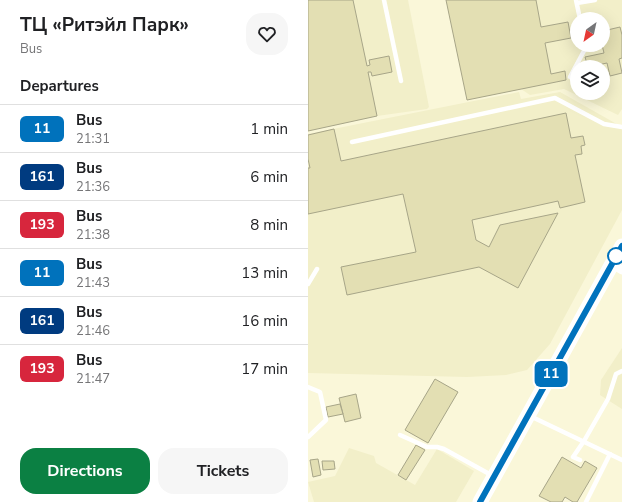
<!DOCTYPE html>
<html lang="en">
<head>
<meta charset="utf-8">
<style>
  :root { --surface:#fff; --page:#f6f6f6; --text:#202124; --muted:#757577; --line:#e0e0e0; --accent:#0b8043 }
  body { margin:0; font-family:"Nunito Sans",sans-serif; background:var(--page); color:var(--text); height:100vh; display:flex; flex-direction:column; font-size:15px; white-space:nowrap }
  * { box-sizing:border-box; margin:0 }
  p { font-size:13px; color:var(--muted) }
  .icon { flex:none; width:22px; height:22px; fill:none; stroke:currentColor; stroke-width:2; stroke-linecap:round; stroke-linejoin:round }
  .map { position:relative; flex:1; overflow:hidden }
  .sheet { display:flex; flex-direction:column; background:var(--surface); width:308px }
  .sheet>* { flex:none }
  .badge { padding:0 8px; border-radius:6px; font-size:14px; line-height:26px }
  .needle { width:26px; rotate:213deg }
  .fabs { position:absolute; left:262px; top:12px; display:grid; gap:8px }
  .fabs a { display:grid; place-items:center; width:40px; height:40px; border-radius:50%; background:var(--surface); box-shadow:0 4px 16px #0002; font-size:20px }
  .map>.badge { position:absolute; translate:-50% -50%; box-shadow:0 0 0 2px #fff }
  h2 { padding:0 20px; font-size:15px; line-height:36px }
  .round { display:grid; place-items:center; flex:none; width:42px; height:42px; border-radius:16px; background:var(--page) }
  .head { display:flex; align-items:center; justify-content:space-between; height:68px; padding:0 20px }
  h1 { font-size:19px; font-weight:700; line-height:30px }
  .primary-button { display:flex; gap:8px; margin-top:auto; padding:8px 20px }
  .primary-button a { flex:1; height:46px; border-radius:16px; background:var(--accent); color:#fff; font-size:16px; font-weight:700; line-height:46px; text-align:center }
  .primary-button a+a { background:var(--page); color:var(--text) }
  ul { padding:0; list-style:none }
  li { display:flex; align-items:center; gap:12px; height:48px; padding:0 20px; border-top:1px solid var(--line) }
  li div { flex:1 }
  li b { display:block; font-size:15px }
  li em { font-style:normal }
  li .badge { min-width:44px; font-weight:700; text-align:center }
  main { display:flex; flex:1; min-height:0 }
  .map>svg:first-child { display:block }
</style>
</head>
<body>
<main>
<section class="sheet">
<div class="head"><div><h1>ТЦ «Ритэйл Парк»</h1><p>Bus</p></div><a class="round"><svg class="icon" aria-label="heart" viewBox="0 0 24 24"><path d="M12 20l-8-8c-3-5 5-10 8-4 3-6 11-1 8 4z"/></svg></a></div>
<h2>Departures</h2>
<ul>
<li><span class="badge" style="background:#0072bc;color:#fff">11</span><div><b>Bus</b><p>21:31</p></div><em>1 min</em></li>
<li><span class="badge" style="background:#003b80;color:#fff">161</span><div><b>Bus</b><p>21:36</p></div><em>6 min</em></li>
<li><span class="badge" style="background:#d7263d;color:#fff">193</span><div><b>Bus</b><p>21:38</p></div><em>8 min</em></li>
<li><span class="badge" style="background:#0072bc;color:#fff">11</span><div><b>Bus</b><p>21:43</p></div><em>13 min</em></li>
<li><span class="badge" style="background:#003b80;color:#fff">161</span><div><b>Bus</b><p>21:46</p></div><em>16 min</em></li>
<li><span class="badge" style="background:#d7263d;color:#fff">193</span><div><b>Bus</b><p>21:47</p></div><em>17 min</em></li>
</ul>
<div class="primary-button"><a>Directions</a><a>Tickets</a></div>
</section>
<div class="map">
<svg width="314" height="502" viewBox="0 0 314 502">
  <rect width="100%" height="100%" fill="#faf7d9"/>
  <g fill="#f2efc9" fill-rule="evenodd">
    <path d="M0 0H100L121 107 119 109 69 116 0 131Z"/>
    <path d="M138 0H314V109L310 115 256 89 222 95 213 89 159 100ZM269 19H295V45H269ZM269 67H295V93H269Z"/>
    <path d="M211 92 213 99 252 92 314 127V210L242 344 219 370 198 375 159 377 0 373V134Z"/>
    <path d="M314 348V409L292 395 293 380Z"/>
    <path d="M41 448 66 456 68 463 107 485 129 449 166 471 148 502H6L0 482 27 476Z"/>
  </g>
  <g fill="#e3dfb3" stroke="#a7a588">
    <path d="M0 0H45L59 66 62 65 61 60 81 56 84 72 64 76 63 72H60L69 116 0 131Z"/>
    <path d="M138 0H228L233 27 260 22 263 38 237 43 243 74 257 71 258 80 159 100Z"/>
    <path d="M312 27 314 35V58L311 59 314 73 302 76 299 63 280 67 277 57 296 53 294 45 295 31Z"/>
    <path d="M258 113 263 138 275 136 277 145 273 146 274 154 267 155 277 202 252 208 250 201 164 220 168 240 181 247 192 225 250 213 210 288 171 267 39 295 33 267 108 252 95 194 0 214V168H2L0 159V135L26 129 33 161Z"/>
    <path d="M127 379 150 392 120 443 97 430Z"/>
    <path d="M48 394 53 418 37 422 31 398Z"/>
    <path d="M32 404 35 414 20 417 18 407Z"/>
    <path d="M108 445 117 450 98 480 90 475Z"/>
    <path d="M254 457 273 468 277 461 289 468 269 502H265L257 497 254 502H243L231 496Z"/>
    <path d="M10 459 13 475 5 477 2 460Z"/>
    <path d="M14 461H26L27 469 15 470Z"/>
  </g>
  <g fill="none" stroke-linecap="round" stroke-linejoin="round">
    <g stroke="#fff" stroke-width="4.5">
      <path d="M76 0 93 81"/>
      <path d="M268 0 272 19"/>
      <path d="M269 3 287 0"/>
      <path d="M262 77 277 49 276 45"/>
      <path d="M44 142 247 98 296 124 314 127"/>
      <path d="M0 284 9 269"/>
      <path d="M0 387 12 392 18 420 0 437"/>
      <path d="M222 416 314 460"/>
      <path d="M92 435 119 447H129L136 449 185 476"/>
      <path d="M272 460 265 457 276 441 300 399 308 374 314 371"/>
      <path d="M278 502 302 454"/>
    </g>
    <path stroke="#fff" stroke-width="9" d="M304 264 314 270"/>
    <path stroke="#fff" stroke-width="15" d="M172 502 314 246"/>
  </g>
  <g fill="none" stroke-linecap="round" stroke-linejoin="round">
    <g stroke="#fff" stroke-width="9">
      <path id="line" d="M172 502 314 246"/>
    </g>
    <use href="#line" stroke="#0072bc" stroke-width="6"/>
  </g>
  <circle fill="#fff" stroke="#0072bc" stroke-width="2" cx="308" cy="256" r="8"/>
</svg>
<div class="fabs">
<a><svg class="needle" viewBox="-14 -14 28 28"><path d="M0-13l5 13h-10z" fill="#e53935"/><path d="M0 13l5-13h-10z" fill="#757577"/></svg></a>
<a><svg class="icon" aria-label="layers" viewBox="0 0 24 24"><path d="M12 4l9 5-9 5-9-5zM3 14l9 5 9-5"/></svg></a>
</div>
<b class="badge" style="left:243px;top:374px;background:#0072bc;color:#fff">11</b>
</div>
</main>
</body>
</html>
